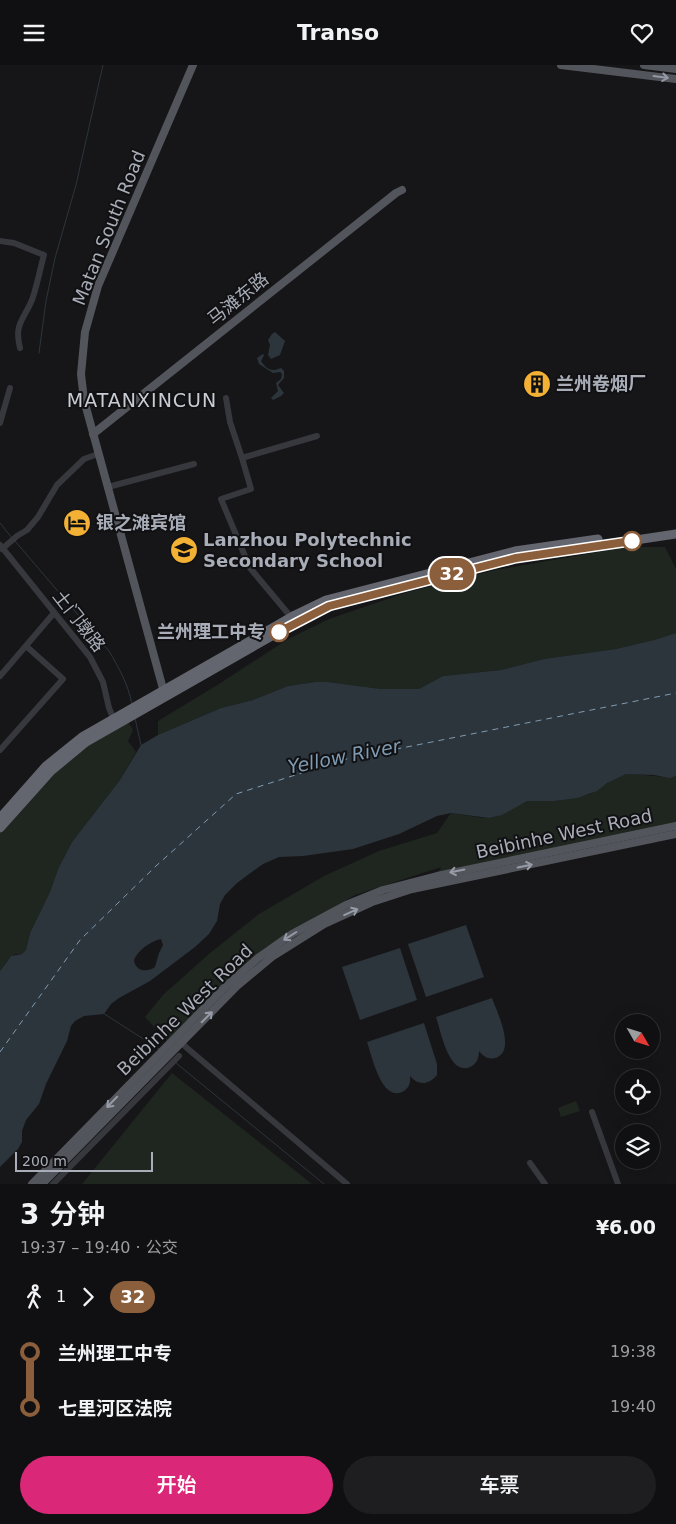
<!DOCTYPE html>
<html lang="zh">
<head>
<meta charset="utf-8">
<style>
  :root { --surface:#101012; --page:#1e1e20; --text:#f1f3f6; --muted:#9c9d9f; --line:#303032; --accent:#db2777 }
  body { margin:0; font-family:"DejaVu Sans","Noto Sans SC",sans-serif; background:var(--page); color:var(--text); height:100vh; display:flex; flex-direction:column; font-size:19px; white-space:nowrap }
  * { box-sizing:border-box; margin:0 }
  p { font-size:16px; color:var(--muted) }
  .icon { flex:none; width:28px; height:28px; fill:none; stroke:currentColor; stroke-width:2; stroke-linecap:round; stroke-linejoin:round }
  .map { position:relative; height:1119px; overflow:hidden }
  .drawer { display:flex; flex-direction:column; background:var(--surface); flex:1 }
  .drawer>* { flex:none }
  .badge { padding:0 10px; border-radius:16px; font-size:18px; line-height:32px }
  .needle { width:32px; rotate:129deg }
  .fabs { position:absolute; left:615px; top:949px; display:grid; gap:10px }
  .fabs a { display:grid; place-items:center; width:45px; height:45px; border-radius:50%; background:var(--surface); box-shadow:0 5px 20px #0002,0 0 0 1px var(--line); font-size:25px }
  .scale { position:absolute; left:15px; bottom:12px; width:138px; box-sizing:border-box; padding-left:5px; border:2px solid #a8adb8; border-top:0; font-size:14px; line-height:18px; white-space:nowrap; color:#a8adb8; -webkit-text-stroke:4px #111113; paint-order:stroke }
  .map>.badge { position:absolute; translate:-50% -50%; box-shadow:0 0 0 2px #fff }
  .legs { display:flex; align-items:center; gap:8px; height:55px; padding:0 20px; font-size:16px }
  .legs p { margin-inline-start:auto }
  .overview { display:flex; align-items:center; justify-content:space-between; height:85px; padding:0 20px }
  h1 { font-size:28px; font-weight:600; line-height:38px }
  .primary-button { display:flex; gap:10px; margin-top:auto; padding:10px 20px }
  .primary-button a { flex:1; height:58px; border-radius:30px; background:var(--accent); color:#fff; font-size:20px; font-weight:600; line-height:58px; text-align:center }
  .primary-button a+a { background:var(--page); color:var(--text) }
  ul { padding:0 20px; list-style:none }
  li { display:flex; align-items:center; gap:18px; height:55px; font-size:19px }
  li i { display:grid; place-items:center; width:8px; height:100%; margin:0 6px; background:currentColor }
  li i::after { content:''; width:12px; height:12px; margin:-6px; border:4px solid; border-radius:50%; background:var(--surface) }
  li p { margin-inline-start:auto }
  li:first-child i { background:linear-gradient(#0000 50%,currentColor 0) }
  li:last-child i { background:linear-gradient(currentColor 50%,#0000 0) }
  header { display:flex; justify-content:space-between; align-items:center; height:65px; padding:0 20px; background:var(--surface); font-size:22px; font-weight:600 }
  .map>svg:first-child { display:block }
</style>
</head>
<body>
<header><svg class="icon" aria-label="menu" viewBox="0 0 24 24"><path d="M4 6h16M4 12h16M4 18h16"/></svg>Transo<svg class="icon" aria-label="heart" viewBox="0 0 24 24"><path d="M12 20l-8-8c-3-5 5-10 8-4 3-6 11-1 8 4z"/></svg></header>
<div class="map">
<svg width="676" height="1119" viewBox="0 0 676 1119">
  <rect width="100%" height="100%" fill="#161618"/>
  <g fill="#1e261f">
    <path d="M626 482H665L676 504V568L654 575 616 584 544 594 501 605 443 611 419 624H381L328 617H315L288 621 253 635 221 643 158 670V656L219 619 288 574 329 554 408 527 496 505Z"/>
    <path d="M128 657 133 665 128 676 136 687 120 715 72 777 58 804 50 827 30 868 26 885 22 889H15L8 894 0 906V768L59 702 92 677Z"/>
    <path d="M626 709C639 708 667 714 676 711V761L437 811 441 802 355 830 265 883 213 930 167 976 145 952 163 930 210 888 259 849 324 811 379 786 437 768 451 748 483 753 495 752 527 736H554L590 729 616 712Z"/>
    <path d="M172 1008 312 1119H82Z"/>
    <path d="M576 1036 580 1046 561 1052 558 1043Z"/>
  </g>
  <g fill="#2c353c" fill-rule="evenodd">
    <path d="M275 267 285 276 280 290 271 294 268 290 270 280 268 275 272 269Z"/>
    <path d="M263 289 264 290 261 296C267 305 272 307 281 303L284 306V313L278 320 284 328 281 331 273 335 271 333 278 326 276 318 281 314 282 309 280 307 273 308 259 299 257 293Z"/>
    <path d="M676 568V711L670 713 654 710 626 709 607 718 597 726 577 733 554 736H527L502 750 489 753 451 748 437 751 399 769 353 784 303 791 279 792 263 799 237 818 225 830 220 839 217 856 209 869 195 882 150 916 119 933 111 939 104 949 84 951 75 956 71 961 67 976 46 1019 39 1039 26 1055 22 1066V1077L18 1084 0 1102V906L11 891 22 889 26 885 30 868 50 827 58 804 72 777 120 715 141 680 158 670 221 643 253 635 288 621 315 617H328L381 624H419L443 611 501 605 544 594 616 584 654 575ZM161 874 163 880 159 888 155 902C147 908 135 906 134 895 138 885 151 876 161 874Z"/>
    <path d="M466 860 484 912 426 932 408 879Z"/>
    <path d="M400 883 417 935 360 955 342 902Z"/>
    <path d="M492 933C497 947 517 987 495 993 488 995 483 991 479 986 479 992 477 999 470 1002 449 1011 441 967 436 952Z"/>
    <path d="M424 958 437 999V1010C429 1020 418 1021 410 1011 411 1017 409 1024 402 1027 381 1036 372 991 367 977Z"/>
  </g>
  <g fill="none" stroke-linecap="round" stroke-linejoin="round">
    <g stroke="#2c353c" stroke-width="1">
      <path d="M39 288 46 236 55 193 76 120 103 0"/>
      <path d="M0 458 12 473"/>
      <path d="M15 476 109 586C119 603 128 619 132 639"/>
      <path d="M135 653 141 680"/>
      <path d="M103 948 159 984"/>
      <path d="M176 998 324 1119"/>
    </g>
    <path stroke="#7f9bb3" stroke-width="1" stroke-dasharray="6 5" stroke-linecap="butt" d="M0 987 80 875 156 801 236 729 342 695 676 628"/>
    <g stroke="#37383d" stroke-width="6">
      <path d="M0 176 14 178 44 190C40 204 37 221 32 235 23 256 14 259 20 283"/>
      <path d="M226 333 230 357 242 393 317 371"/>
      <path d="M0 358 10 323"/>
      <path d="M242 393 251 424 221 434 250 503 291 552"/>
      <path d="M108 422 194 399"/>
      <path d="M0 480 90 592 103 617 109 643 115 657"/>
      <path d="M2 484 17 471 27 465 38 452 57 420 84 394 98 389"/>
      <path d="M0 611 54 548"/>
      <path d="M0 685 63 614 26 581"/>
      <path d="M178 975 187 983 347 1119"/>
      <path d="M592 1047 618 1119"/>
      <path d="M530 1098 545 1119"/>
      <path d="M53 1119 179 991"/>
    </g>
    <g stroke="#53555c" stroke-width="8">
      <path d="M561 0 676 14"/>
      <path d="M644 0 676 4"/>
      <path d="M93 369 396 128 402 125"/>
      <path d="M165 631 84 335 81 309 85 267 98 221 193 0"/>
      <path d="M32 1119 224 923 258 893 292 869 346 840 383 825 437 811 676 761"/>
      <path d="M42 1119 237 921 273 891 324 859 372 837 412 824 676 769"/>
    </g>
    <g stroke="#63666e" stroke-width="9">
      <path d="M0 753 46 701 82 672 295 550 326 535 515 486 598 474"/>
      <path d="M0 763 51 706 86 677 298 556 329 541 516 493 676 469"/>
    </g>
  </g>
  <defs><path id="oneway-shaft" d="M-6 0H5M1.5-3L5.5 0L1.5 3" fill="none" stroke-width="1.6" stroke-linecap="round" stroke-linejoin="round" transform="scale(1.25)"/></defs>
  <g stroke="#979ba6">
    <use href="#oneway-shaft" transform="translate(661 12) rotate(8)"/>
    <use href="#oneway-shaft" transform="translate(525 801) rotate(-12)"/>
    <use href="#oneway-shaft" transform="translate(457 806) rotate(168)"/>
    <use href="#oneway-shaft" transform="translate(351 847) rotate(-24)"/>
    <use href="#oneway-shaft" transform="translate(290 871) rotate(148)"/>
    <use href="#oneway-shaft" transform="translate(207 952) rotate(-45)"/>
    <use href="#oneway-shaft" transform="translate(112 1037) rotate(134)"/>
  </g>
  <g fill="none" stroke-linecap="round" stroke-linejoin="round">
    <g stroke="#fff" stroke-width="11">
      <path id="line-1" d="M279 567 329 541 500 497 516 493 632 476"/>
    </g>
    <use href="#line-1" stroke="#8b5e3c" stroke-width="8"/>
  </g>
  <defs>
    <g id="building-disc" transform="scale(1.4375)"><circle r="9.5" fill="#f2b134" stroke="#111113"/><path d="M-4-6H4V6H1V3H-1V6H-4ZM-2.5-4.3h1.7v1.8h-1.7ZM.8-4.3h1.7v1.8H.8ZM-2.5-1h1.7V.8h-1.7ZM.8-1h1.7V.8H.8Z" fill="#111"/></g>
    <g id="hotel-disc" transform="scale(1.4375)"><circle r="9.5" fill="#f2b134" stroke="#111113"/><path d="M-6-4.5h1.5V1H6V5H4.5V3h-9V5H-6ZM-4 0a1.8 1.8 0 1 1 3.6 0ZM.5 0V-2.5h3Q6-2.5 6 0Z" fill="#111"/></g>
    <g id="university-disc" transform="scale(1.4375)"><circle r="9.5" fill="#f2b134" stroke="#111113"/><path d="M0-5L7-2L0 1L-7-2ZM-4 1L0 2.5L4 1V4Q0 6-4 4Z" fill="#111"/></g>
  </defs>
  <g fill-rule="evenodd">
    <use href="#building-disc" x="537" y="319"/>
    <use href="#hotel-disc" x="77" y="458"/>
    <use href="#university-disc" x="184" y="485"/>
  </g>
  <g fill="#fff" stroke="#8b5e3c" stroke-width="2.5">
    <circle cx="632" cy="476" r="9"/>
    <circle cx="279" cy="567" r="9"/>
  </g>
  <g text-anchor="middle" stroke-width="4" stroke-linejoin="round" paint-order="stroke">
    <g font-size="18" fill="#a8adb8" stroke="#111113">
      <text transform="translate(109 163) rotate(-68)" y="6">Matan South Road</text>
      <text transform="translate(238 234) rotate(-39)" y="6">马滩东路</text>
      <text transform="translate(79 556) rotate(52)" y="6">土门墩路</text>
      <text transform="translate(564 769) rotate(-12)" y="6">Beibinhe West Road</text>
      <text transform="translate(185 945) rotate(-44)" y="6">Beibinhe West Road</text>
    </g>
    <g font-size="18" font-weight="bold" fill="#a8adb8" stroke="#111113" text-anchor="start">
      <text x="556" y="325">兰州卷烟厂</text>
      <text x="96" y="464">银之滩宾馆</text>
      <text x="203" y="481">Lanzhou Polytechnic<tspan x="203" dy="21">Secondary School</tspan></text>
    </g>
    <g font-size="18" font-weight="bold" fill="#a8adb8" stroke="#111113" text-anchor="end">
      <text x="265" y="573">兰州理工中专</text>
    </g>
    <g font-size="19" letter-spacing="1" fill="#c9ccd4" stroke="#111113">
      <text x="142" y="342">MATANXINCUN</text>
    </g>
    <g font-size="19" font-style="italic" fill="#7f9bb3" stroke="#111113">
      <text transform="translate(344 691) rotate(-11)" y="7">Yellow River</text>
    </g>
  </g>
</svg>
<div class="fabs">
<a><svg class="needle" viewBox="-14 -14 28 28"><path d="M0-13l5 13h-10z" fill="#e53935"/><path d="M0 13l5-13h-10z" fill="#9c9d9f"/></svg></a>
<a><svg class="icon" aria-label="locate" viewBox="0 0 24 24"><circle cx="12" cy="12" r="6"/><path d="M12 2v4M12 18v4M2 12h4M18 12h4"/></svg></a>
<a><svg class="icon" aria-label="layers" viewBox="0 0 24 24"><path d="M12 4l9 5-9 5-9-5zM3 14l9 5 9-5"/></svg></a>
</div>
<div class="scale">200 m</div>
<b class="badge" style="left:452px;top:509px;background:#8b5e3c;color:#fff">32</b>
</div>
<section class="drawer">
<div class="overview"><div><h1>3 分钟</h1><p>19:37 – 19:40 · 公交</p></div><b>¥6.00</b></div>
<div class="legs"><svg class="icon" aria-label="walk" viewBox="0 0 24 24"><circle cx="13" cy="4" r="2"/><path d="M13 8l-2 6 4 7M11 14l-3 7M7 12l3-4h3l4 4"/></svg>1<svg class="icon" aria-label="forward" viewBox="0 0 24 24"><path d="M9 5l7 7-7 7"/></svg><b class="badge" style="background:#8b5e3c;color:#fff">32</b></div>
<ul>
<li><i style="color:#8b5e3c"></i><b>兰州理工中专</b><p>19:38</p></li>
<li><i style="color:#8b5e3c"></i><b>七里河区法院</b><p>19:40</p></li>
</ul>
<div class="primary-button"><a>开始</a><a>车票</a></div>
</section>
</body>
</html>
